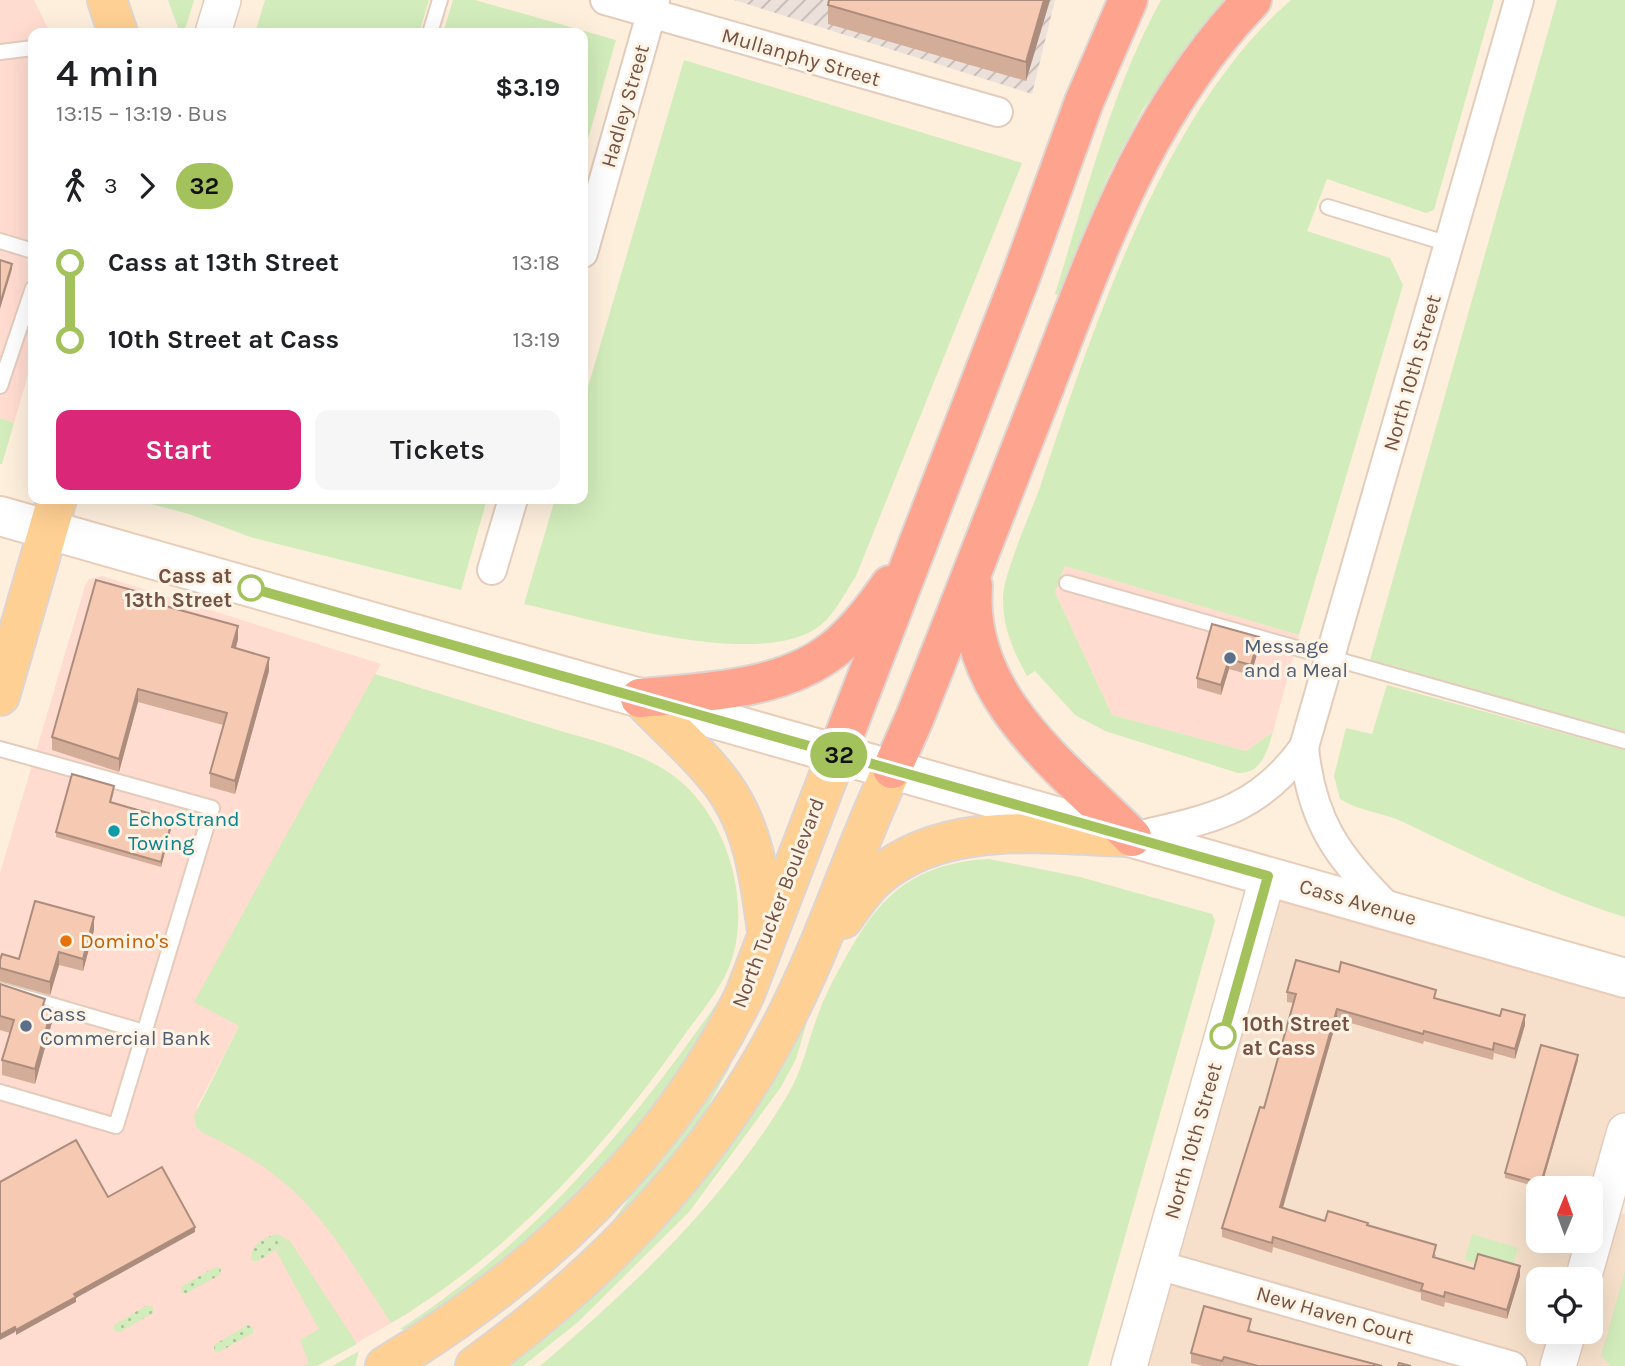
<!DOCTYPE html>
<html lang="en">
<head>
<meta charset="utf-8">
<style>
  :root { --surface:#fff; --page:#f6f6f6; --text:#202124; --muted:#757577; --accent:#db2777 }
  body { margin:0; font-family:Karla,sans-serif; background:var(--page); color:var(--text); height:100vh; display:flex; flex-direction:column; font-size:26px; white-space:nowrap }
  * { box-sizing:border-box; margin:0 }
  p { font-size:23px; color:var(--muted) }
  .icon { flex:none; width:38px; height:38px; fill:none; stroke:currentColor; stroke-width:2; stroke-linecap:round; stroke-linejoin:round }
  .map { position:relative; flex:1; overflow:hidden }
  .side { position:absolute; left:28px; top:28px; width:560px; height:476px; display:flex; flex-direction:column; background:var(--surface); border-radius:14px; box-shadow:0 7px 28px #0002 }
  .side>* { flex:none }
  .badge { padding:0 14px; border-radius:23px; font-size:24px; line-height:46px }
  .needle { width:46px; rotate:1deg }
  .tools { position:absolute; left:1526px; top:1176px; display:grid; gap:14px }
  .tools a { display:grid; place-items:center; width:77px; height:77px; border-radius:14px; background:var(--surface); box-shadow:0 7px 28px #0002; font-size:35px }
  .map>.badge { position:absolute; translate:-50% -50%; box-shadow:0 0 0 4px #fff }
  .legs { display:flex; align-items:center; gap:10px; height:77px; padding:0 28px; font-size:23px }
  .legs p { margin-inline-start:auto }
  .summary { display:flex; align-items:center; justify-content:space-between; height:119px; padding:0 28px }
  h1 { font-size:38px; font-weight:600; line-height:52px }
  .primary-button { display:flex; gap:14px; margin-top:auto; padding:14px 28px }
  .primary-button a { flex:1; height:80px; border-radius:14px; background:var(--accent); color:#fff; font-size:28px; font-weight:600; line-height:80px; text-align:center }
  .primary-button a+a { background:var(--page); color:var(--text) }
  ul { padding:0 28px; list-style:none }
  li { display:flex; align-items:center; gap:24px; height:77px; font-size:26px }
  li i { display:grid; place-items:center; width:10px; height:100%; margin:0 9px; background:currentColor }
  li i::after { content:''; width:18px; height:18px; margin:-9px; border:5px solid; border-radius:50%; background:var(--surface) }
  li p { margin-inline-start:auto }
  li:first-child i { background:linear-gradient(#0000 50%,currentColor 0) }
  li:last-child i { background:linear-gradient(currentColor 50%,#0000 0) }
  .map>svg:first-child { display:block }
</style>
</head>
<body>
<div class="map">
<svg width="1625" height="1366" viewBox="0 0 1625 1366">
  <defs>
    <pattern id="industrial-furrows" width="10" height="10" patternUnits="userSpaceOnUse" patternTransform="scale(1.75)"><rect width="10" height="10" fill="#ebe1da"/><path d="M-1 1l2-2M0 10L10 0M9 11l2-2" fill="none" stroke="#c3b9b2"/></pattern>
    <pattern id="garden-dots" width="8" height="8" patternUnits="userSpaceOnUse" patternTransform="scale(1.75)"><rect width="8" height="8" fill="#d2ecbb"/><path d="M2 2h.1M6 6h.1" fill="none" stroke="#afc29a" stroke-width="1.8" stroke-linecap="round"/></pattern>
  </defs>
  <rect width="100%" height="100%" fill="#feefdd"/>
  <path fill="#f6e0cb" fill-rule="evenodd" d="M1268 876 1625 978V1131L1604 1208 1625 1214V1366H1129ZM1538 1188H1591V1241H1538ZM1538 1279H1591V1332H1538Z"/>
  <g fill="#ffdbd0">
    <path d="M0 0H34L50 33H33V358L14 423 0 418Z"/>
    <path d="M1065 566 1299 635 1273 732 1246 751 1112 715 1055 592Z"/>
    <path d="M102 576 381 664 195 1002 239 1026 197 1107 248 1137 412 1311 317 1366H0V873L85 586 89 579Z"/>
  </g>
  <path fill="url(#industrial-furrows)" d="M734 0H1055L1032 94Z"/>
  <g fill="#d2ecbb">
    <path d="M168 0H194L184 33H180Z"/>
    <path d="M265 0H429L419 33H255Z"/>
    <path d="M453 0H475L616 40 583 157V33H443Z"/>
    <path d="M1161 0H1224L1143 109 1108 176 1058 295 1055 294C1086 195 1111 91 1161 0Z"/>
    <path d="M1291 0H1494L1434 210 1426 213 1327 179 1307 231 1390 258 1403 285 1299 635 1065 566 1055 592 1112 715 1246 751 1273 732C1267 751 1262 774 1238 773L1105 731 1075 715 1035 671 1027 676C1013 651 1002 625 1003 596 1004 574 1030 514 1039 490 1091 334 1163 110 1291 0Z"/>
    <path d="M1557 0H1625V732L1370 660Z"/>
    <path d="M684 60 1022 163 856 576C846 591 835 613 822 624 765 673 593 619 524 604L555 499H583V404Z"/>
    <path d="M0 418 14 423 2 464H0Z"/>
    <path d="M132 499H487L461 590 250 537 189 514Z"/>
    <path d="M375 674C434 692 493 710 551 728 593 741 638 750 674 776 726 815 752 900 731 962 721 990 699 1014 683 1037 604 1149 510 1253 391 1323 332 1233 306 1180 203 1133L196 1127 194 1116 239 1026 194 1002Z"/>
    <path d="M1387 685 1625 750V917C1547 893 1475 856 1401 821 1381 812 1358 811 1340 799L1334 776 1346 728 1372 734Z"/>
    <path d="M989 859 1080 877 1212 914 1215 921 1088 1366H540C633 1287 724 1201 787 1096 803 1070 808 1040 819 1012 829 985 858 932 877 910 906 875 945 861 989 859Z"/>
    <path d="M731 983 663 1102 539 1238 412 1331 400 1329C540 1238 637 1119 731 983Z"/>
    <path d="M804 1022H807L796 1059 781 1087 689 1212 578 1322 523 1366H503Z"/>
    <path d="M726 1063 731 1065 697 1126 615 1229 610 1225Z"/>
    <path d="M1472 1234 1518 1248 1511 1273 1465 1260Z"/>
    <path d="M290 1241 357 1344 317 1366H303L309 1363 300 1340 319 1329 276 1251Z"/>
    <path d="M1625 1271V1366H1612L1601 1356Z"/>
    <path d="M359 1351 355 1366H332Z"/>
  </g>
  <g fill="url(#garden-dots)">
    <path d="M277 1234 290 1241 258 1261H251C249 1245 263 1238 277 1234Z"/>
    <path d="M215 1267 221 1268 220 1275 187 1293H181L182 1286Z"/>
    <path d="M147 1305 153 1307V1313L120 1332 114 1331V1325Z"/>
    <path d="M247 1325 253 1327V1333L219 1352 214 1351V1345Z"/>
  </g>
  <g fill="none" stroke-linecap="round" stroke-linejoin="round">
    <g stroke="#e4ccbc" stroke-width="18">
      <g id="service">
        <path d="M430 33 440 0"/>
        <path d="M0 52 33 48"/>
        <path d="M1328 207 1449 244"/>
        <path d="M0 241 33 251"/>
        <path d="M0 386 33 288"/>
        <path d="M1067 583 1625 741"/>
        <path d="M0 749 212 808 116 1126 0 1092"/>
        <path d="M0 990 144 1032"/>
      </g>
    </g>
    <g stroke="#e4ccbc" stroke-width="32">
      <g id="minor">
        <path d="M605 0 998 112"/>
        <path d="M583 253 655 0"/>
        <path d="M492 570 513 499"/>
        <path d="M1304 747C1311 821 1338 858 1390 909"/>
        <path d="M1133 837C1208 819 1257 813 1304 747L1519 0"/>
        <path d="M1158 1265 1512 1366"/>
      </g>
    </g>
    <g stroke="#e4ccbc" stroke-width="38">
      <g id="tertiary">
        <path d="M213 33 223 0"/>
        <path d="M1583 1279 1625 1131"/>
        <path d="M1129 1366 1268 876"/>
        <path d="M1558 1366 1568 1332"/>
      </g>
    </g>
    <g stroke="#eaccb8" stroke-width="42">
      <path id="secondary" d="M0 516 1625 978"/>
    </g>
    <g stroke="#ded5d2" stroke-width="42">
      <g id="primary">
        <path d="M107 0 118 33"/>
        <path d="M0 696 57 499"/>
        <path d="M640 698C667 726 699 753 722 784 754 827 760 879 767 931"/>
        <path d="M843 919C853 905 863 889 877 877 946 818 1047 835 1132 837"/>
        <path d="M385 1366C534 1277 669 1152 745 994L837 754"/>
        <path d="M475 1366C605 1272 716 1158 788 1013 828 934 854 849 892 769"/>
      </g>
    </g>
    <g stroke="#ded5d2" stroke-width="42">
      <g id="motorway">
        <path d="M973 586C964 696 1062 767 1132 837"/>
        <path d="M640 698C703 692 780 691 833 650 856 632 874 608 890 585"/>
        <path d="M837 754 1020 279 1084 102 1128 0"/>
        <path d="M892 769 915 717C959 607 1002 496 1045 386 1100 245 1145 112 1252 0"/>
      </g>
    </g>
    <use href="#service" stroke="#fff" stroke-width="14"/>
    <use href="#minor" stroke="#fff" stroke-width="28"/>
    <use href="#tertiary" stroke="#fff" stroke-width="35"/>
    <use href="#secondary" stroke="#fff" stroke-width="38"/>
    <use href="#primary" stroke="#ffd093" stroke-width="38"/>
    <use href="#motorway" stroke="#fea48e" stroke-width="38"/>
  </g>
  <g fill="#d4ad99">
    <path d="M1050 0 1026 81 828 24V5Z"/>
    <path d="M160 604 238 639 236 648 269 671 235 794 210 787V773L223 725 138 702 119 772 52 750V737Z"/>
    <path d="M1212 624 1259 647 1251 675 1229 669 1221 695 1197 688V678Z"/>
    <path d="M114 791 111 803 172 825 161 867 56 837V832Z"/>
    <path d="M94 930 83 971 59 965 50 995 0 981V960L19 959Z"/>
    <path d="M0 984 45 1006 52 1022 35 1084 2 1075V1060L10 1033 0 1030Z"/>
    <path d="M1287 992 1436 999 1525 1025 1515 1059 1494 1053 1493 1060 1424 1041 1423 1044 1337 1019 1283 1208 1325 1221 1368 1226 1436 1255 1435 1258 1474 1269 1520 1276 1507 1319 1445 1302 1444 1307 1421 1300V1293L1273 1247 1272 1253 1222 1237V1228L1264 1108 1293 1003 1287 1002Z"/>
    <path d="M1578 1060 1541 1188 1505 1178V1173Z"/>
    <path d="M1251 1329 1250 1332 1382 1366H1203L1191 1363V1353Z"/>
  </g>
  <g fill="#ac8d7d">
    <path d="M1044 0H1050L1026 81V62Z"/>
    <path d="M12 264V269L0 309V304Z"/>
    <path d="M238 626V639L232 661V647Z"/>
    <path d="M1259 637V647L1251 675V665Z"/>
    <path d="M269 658V671L235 794V781Z"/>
    <path d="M1229 659V669L1221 695V685Z"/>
    <path d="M138 689V702L119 772V759Z"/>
    <path d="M172 820V825L161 867V862Z"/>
    <path d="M94 917V930L83 971V959Z"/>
    <path d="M59 952V965L50 995V982Z"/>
    <path d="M52 1008V1022L35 1084V1069Z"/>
    <path d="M1337 1009V1019L1280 1217V1207Z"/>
    <path d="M1525 1015V1025L1515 1059V1049Z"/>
    <path d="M1578 1055V1060L1541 1188V1183Z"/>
    <path d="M195 1227V1232L76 1298V1302L16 1335V1330L74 1294Z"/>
    <path d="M1520 1266V1276L1507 1319V1310Z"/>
    <path d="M15 1327V1332L0 1340V1335Z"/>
  </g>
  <g fill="#f6c9b2" stroke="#ac8d7d" stroke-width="2">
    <path d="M829 0H1044L1026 62 828 5Z"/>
    <path d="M0 260 12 264 0 304Z"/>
    <path d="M96 580 160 598 158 604 238 626 232 647 269 658 235 781 210 773 227 713 138 689 119 759 52 737Z"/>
    <path d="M1212 624 1259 637 1251 665 1229 659 1221 685 1197 678Z"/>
    <path d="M72 774 114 786 110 802 172 820 161 862 56 832Z"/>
    <path d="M35 901 94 917 83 959 59 952 50 982 0 968V960L2 954 19 959Z"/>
    <path d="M1296 960 1339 972 1341 962 1436 990 1434 998 1500 1016 1502 1009 1525 1015 1515 1049 1494 1043 1493 1050 1424 1031 1423 1034 1337 1009 1280 1207 1325 1221 1328 1211 1368 1223 1367 1225 1436 1245 1433 1257 1474 1269 1478 1254 1520 1266 1507 1310 1445 1292 1444 1297 1421 1290 1423 1284 1273 1237 1272 1243 1222 1228 1260 1107 1264 1108 1296 994 1287 992Z"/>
    <path d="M0 984 45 999 43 1005 52 1008 35 1069 2 1060 14 1020 0 1016Z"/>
    <path d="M1541 1045 1578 1055 1541 1183 1505 1173Z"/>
    <path d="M76 1140 108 1197 162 1167 195 1227 74 1294 76 1297 16 1330 15 1327 0 1335V1182Z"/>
    <path d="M1204 1306 1251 1319 1248 1331 1382 1366H1258L1224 1357 1222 1361 1191 1353Z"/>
    <path d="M1399 1363 1411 1366H1398Z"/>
  </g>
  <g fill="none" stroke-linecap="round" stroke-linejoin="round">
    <g stroke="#fff" stroke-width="16">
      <path id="line-1" d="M251 588 1268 876 1223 1036"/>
    </g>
    <use href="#line-1" stroke="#a3c25b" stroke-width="10"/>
  </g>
  <g fill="#fff" stroke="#a3c25b" stroke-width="3.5">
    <circle cx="251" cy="588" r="12"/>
    <circle cx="1223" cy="1036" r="12"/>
  </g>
  <g fill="#5c6f8a" stroke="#fff3e5" stroke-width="2.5">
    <circle cx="1230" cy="658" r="7"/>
    <circle cx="26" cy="1026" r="7"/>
  </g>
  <circle fill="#0f9aa8" stroke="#fff3e5" stroke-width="2.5" cx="114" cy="831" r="7"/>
  <circle fill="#e8710a" stroke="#fff3e5" stroke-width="2.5" cx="66" cy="941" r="7"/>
  <g text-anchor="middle" stroke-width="6" stroke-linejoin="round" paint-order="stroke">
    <g font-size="21" fill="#755244" stroke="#fff3e5">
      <text transform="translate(801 57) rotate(16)" y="7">Mullanphy Street</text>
      <text transform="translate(625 106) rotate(-74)" y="7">Hadley Street</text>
      <text transform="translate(1412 373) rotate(-74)" y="7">North 10th Street</text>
      <text transform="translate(1358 902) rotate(16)" y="7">Cass Avenue</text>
      <text transform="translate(778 903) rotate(-69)" y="7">North Tucker Boulevard</text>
      <text transform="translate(1193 1141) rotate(-74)" y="7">North 10th Street</text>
      <text transform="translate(1335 1315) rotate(16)" y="7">New Haven Court</text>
    </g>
    <g font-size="21" font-weight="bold" fill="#755244" stroke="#fff3e5" text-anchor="end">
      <text x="232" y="583">Cass at<tspan x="232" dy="24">13th Street</tspan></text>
      <text x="1242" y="1031" text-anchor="start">10th Street<tspan x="1242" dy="24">at Cass</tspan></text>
    </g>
    <g font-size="21" fill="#4e5e75" stroke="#fff3e5" text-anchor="start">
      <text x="1244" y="653">Message<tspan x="1244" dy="24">and a Meal</tspan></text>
      <text x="40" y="1021">Cass<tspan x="40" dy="24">Commercial Bank</tspan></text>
    </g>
    <g font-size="21" fill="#0d838f" stroke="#fff3e5" text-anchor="start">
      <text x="128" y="826">EchoStrand<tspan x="128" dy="24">Towing</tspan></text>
    </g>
    <g font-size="21" fill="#c56008" stroke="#fff3e5" text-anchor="start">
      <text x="80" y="948">Domino's</text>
    </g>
  </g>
</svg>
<div class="tools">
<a><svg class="needle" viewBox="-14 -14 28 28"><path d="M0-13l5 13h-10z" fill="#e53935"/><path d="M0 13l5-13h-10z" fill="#757577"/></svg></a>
<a><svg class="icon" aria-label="locate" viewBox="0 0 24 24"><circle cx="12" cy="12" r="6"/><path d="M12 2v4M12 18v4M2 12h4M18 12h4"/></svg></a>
</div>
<b class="badge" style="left:839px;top:755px;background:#a3c25b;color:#111">32</b>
<section class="side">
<div class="summary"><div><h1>4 min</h1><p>13:15 – 13:19 · Bus</p></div><b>$3.19</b></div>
<div class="legs"><svg class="icon" aria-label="walk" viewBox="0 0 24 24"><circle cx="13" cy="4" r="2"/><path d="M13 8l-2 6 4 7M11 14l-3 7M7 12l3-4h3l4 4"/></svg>3<svg class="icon" aria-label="forward" viewBox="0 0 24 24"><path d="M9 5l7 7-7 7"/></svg><b class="badge" style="background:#a3c25b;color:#111">32</b></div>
<ul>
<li><i style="color:#a3c25b"></i><b>Cass at 13th Street</b><p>13:18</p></li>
<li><i style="color:#a3c25b"></i><b>10th Street at Cass</b><p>13:19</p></li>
</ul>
<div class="primary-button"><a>Start</a><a>Tickets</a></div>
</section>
</div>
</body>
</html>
